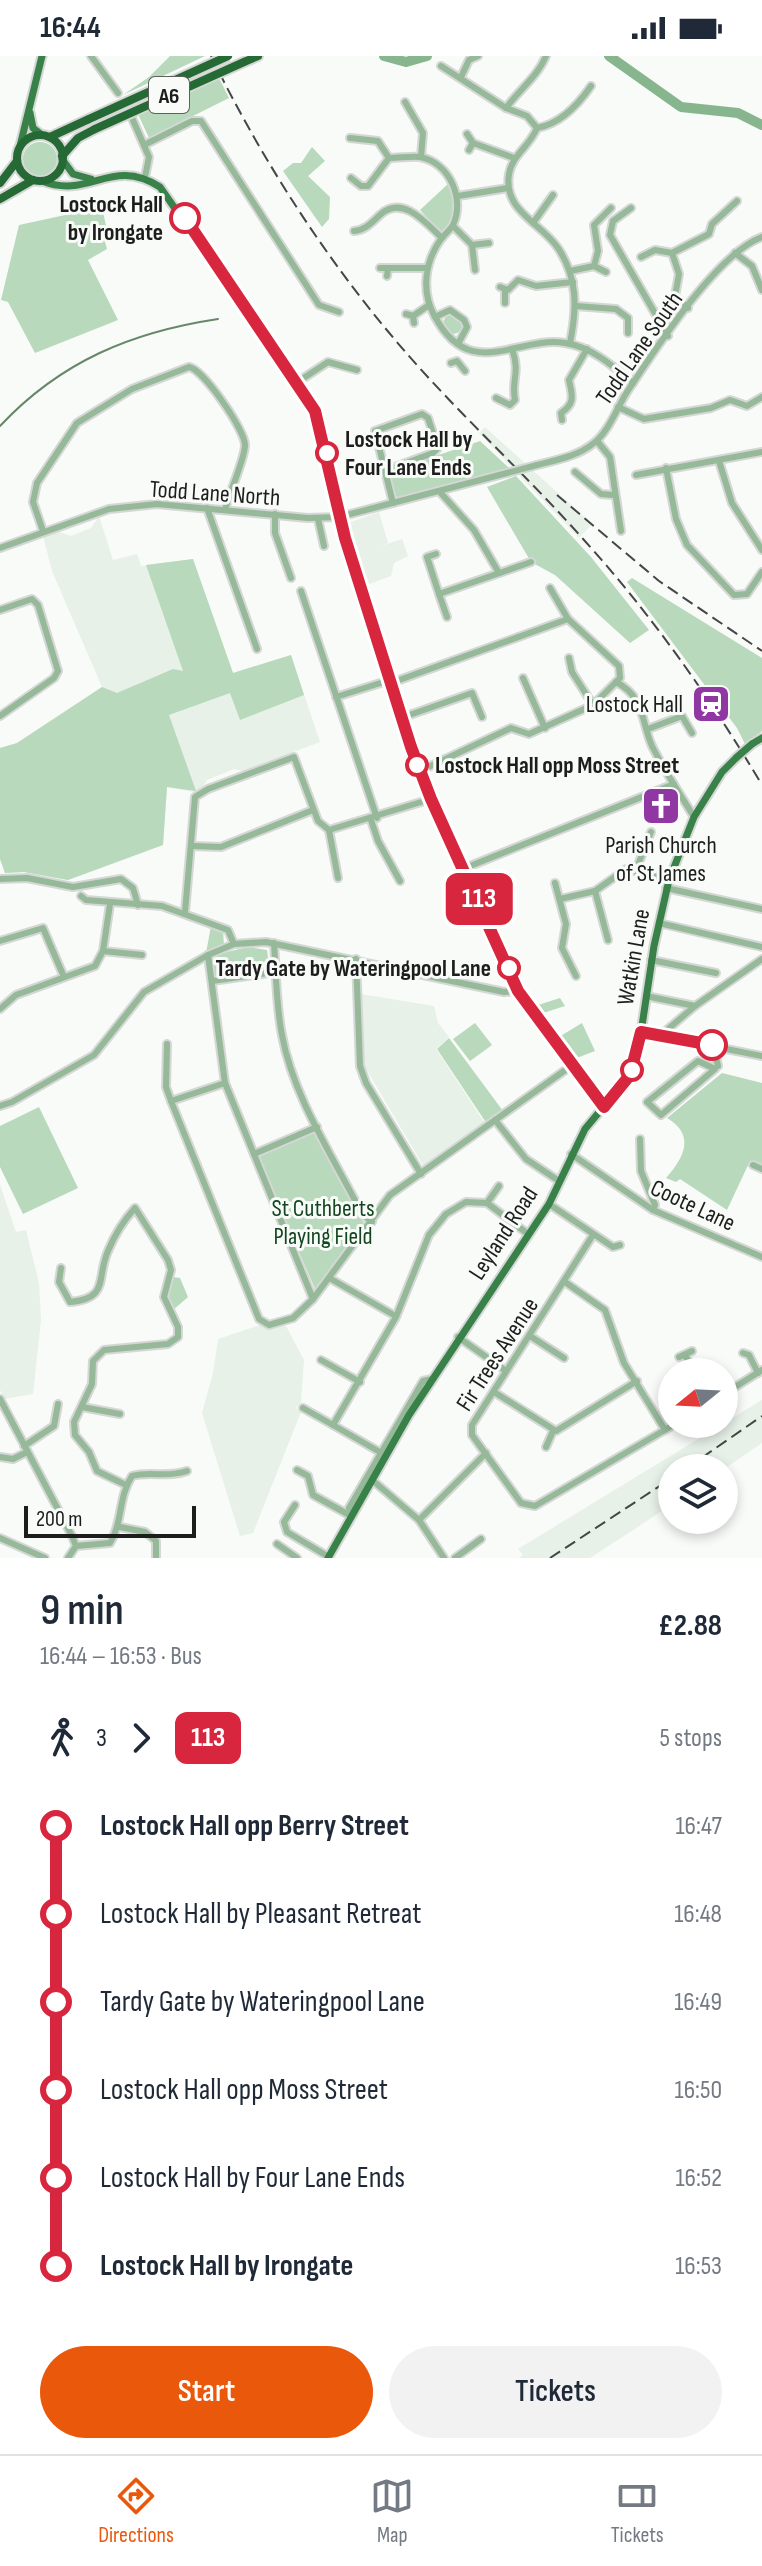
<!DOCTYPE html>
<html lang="en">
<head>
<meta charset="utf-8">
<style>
  :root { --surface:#fff; --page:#f2f2f3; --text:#1f2937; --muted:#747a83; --line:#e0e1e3; --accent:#ea580c }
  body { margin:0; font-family:"Sofia Sans Condensed",sans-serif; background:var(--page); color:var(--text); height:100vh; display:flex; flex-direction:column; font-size:30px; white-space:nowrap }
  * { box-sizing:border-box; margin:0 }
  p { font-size:26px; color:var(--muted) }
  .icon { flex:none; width:44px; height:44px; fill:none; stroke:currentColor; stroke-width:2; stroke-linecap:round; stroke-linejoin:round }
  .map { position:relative; height:1502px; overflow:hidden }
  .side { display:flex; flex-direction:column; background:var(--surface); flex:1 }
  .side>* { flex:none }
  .badge { padding:0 16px; border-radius:12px; font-size:28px; line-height:52px }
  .needle { width:52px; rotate:252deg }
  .fabs { position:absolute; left:658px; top:1302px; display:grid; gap:16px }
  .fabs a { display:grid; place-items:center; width:80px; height:80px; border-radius:50%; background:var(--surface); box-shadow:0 4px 12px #0003; font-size:40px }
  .scale { position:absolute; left:24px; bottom:20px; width:172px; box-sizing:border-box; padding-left:8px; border:4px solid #1c1d1c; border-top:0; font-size:22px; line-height:28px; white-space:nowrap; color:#1c1d1c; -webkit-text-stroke:6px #f8fbf8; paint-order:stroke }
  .map>.badge { position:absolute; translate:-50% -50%; box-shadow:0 0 0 4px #fff }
  .legs { display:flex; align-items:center; gap:12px; height:88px; padding:0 40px; font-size:26px }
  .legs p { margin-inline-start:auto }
  .overview { display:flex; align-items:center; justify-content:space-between; height:136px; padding:0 40px }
  h1 { font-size:44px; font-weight:600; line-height:60px }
  .action { display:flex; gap:16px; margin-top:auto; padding:16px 40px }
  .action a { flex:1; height:92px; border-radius:48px; background:var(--accent); color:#fff; font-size:32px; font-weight:600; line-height:92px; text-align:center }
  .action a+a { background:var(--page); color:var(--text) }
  ul { padding:0 40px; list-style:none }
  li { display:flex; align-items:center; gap:28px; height:88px; font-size:30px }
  li i { display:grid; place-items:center; width:12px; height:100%; margin:0 10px; background:currentColor }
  li i::after { content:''; width:20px; height:20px; margin:-10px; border:6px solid; border-radius:50%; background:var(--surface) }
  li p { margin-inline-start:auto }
  li:first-child i { background:linear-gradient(#0000 50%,currentColor 0) }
  li:last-child i { background:linear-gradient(currentColor 50%,#0000 0) }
  .status { display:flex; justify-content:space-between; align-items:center; height:56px; padding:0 40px; background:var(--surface); direction:ltr }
  .status svg { height:22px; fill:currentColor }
  .menu { display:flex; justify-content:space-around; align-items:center; height:112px; border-top:2px solid var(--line); background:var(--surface); font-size:22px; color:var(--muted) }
  .menu a { display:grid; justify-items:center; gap:4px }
  .menu .current { color:var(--accent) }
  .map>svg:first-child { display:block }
</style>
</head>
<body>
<div class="status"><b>16:44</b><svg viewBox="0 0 49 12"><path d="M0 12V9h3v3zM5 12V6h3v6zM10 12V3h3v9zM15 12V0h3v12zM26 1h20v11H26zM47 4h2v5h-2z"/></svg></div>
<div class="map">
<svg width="762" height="1502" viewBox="0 0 762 1502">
  <rect width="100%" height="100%" fill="#f8fbf8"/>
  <g fill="#e7f1e8">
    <path d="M485 371 592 468 579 482 479 377Z"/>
    <path d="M379 456 388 487 378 491 402 483 408 500 394 507 391 520 367 529 348 467Z"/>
    <path d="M99 460 113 504 137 498 141 510 193 503 233 617 291 599 320 686 243 715 234 713 207 724 202 733 193 736 167 731 163 789 68 824 24 816 5 817 0 803V692L17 687 102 631 52 515 43 480 56 475 71 480 91 472Z"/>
    <path d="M361 938 434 950 438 967 449 981 436 993 486 1069 424 1111 365 1011Z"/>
    <path d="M0 1129 16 1176 26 1174 39 1227 41 1264 33 1338 4 1343 0 1334Z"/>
    <path d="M260 1269 286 1270 304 1304 301 1346 296 1352 301 1356 253 1477 240 1480 202 1357 213 1317 218 1283Z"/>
    <path d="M762 1344V1387L724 1413 672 1412V1448L627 1478 590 1502H519L523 1499 518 1493Z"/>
  </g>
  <g fill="#b8d9bc">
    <path d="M170 0H205L123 39 149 21Z"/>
    <path d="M219 22 229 42 149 82 138 58Z"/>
    <circle cx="40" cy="103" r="17"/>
    <path d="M312 91 325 105 308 120 330 141 329 163 322 171 283 115 293 107H301Z"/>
    <path d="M449 127C457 143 457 167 441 176L420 154Z"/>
    <path d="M102 151 106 170 101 171 107 193 88 204 118 264 35 297 8 246 1 244 19 169Z"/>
    <circle cx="453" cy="268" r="10"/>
    <path d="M480 385 509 412 399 442 393 438 388 419 391 415Z"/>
    <path d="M516 420 591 501 649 574 630 587 555 519 531 506 487 431Z"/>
    <path d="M193 503 233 617 291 599 304 639 240 664 230 637 169 659 196 735 167 731 163 789 68 824 24 816 5 817 0 803V692L17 687 102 631 117 637 173 613 183 615 146 509Z"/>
    <path d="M632 522 762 602V675L745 688 737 672 627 526Z"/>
    <path d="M211 870 223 875 224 889 206 897Z"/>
    <path d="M247 891 267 894 270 915 214 921 211 900Z"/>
    <path d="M560 942 565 950 540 958 535 950Z"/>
    <path d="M475 967 492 989 470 1005 453 983Z"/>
    <path d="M582 967 595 995 574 1003 559 981Z"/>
    <path d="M449 982 503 1055 487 1068 437 993Z"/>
    <path d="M722 1017 762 1027V1113L749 1107 727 1154 680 1123 676 1126 666 1122C684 1102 696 1079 667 1062Z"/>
    <path d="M39 1051 78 1132 23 1158 0 1111V1070Z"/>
    <path d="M313 1076 319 1079 366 1172 315 1233 258 1101Z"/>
    <path d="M173 1221 180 1222 188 1241 173 1254 167 1241Z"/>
  </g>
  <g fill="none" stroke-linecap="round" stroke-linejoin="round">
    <path stroke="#67876b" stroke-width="2" d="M0 370C61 305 132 276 218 263"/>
    <g stroke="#87b58d" stroke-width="10">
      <path d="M384 0 406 6 427 0"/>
      <path d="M609 0 681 51 738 57 762 69"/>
    </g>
    <g stroke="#d5d7d5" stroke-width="10">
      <g id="minor">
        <path d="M91 0 118 37"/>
        <path d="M441 10 506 52 527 60 537 72C530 90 512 99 509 118 503 155 540 166 558 192 578 222 577 253 570 287"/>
        <path d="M461 21 469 4 478 0"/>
        <path d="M405 46 423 77 421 101"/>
        <path d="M506 52C519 34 538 20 546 0"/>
        <path d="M132 62 149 101 145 121"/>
        <path d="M537 72C560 68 578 49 591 30"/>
        <path d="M467 78 473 87 469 94"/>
        <path d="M350 82 378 85 389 102"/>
        <path d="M473 87 514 102"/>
        <path d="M144 89 192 65H201L319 249 339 256"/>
        <path d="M389 102C399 102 411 100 420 101 450 107 465 143 453 169 450 174 444 179 441 183 425 205 421 235 434 259 470 328 517 279 565 287 592 291 613 310 633 327"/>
        <path d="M351 122 361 130H368L389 102"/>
        <path d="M458 140 508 132"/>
        <path d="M631 152 613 165 610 179 668 280"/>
        <path d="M533 167 553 139"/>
        <path d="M453 170 472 189 475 214"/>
        <path d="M354 175C366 174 372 166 381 158 403 139 426 167 442 182"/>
        <path d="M472 189 489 187"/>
        <path d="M735 197 752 210 762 234"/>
        <path d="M641 201 655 194 672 197"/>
        <path d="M594 210 606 216"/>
        <path d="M380 212H388L387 220"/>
        <path d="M388 212H427"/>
        <path d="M570 215 594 210 598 195 594 169 611 152"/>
        <path d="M500 231 508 234 518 224 536 230 573 226"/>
        <path d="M505 234V247"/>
        <path d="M576 250 616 253 628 262V277"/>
        <path d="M688 252 675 240 679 218 672 197 709 178 712 168 737 145"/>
        <path d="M406 258 413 260 414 267"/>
        <path d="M413 260 429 249"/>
        <path d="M435 261 450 254 464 264 467 271 459 286"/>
        <path d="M451 307 457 305 465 315"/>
        <path d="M296 327 328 306 357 314"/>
        <path d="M496 342 510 349 515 344C511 324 520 318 513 296"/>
        <path d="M618 351 644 363 711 352 730 344 747 350 762 341"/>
        <path d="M562 364 561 357C576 347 572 339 569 324L587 293"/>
        <path d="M597 385 610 401 621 475"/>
        <path d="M719 405 732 447 762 494"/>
        <path d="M537 409C557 404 578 400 594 387 609 375 617 352 627 336 655 294 716 198 762 181"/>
        <path d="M666 412 676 463 687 489 734 539 747 538 762 516"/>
        <path d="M384 415 433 397 438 392 428 362 422 358 375 375 393 447"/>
        <path d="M575 416 601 438 613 439"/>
        <path d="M636 419 762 396"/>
        <path d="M439 435 474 474 499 517"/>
        <path d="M207 452 257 593"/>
        <path d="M275 458V477L291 522"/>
        <path d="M318 463 324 490"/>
        <path d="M43 475 33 446 37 427 77 367 132 333 189 311C203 313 245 374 245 389 245 403 229 437 225 454"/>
        <path d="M0 492 109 453 157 448 308 462 339 461 507 417"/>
        <path d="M436 498 427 501 439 538 531 506"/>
        <path d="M301 535 377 762"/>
        <path d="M439 538 447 561"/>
        <path d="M0 554 32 543 38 549 58 615 54 622 0 660"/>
        <path d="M569 602 572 616 593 649"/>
        <path d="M523 622 545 672"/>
        <path d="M616 626C645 641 641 665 652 690 664 714 680 738 694 761"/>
        <path d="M391 627 568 563"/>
        <path d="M336 641 390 624"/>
        <path d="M401 662 472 637 482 661"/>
        <path d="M648 673 682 660 692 677"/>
        <path d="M420 715 511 672 529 678 593 649 620 622 619 610 568 563 550 532"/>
        <path d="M371 764 378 785 400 825"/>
        <path d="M329 774 338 822"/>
        <path d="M192 790 221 791 313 754"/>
        <path d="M465 812 674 728"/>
        <path d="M636 814 651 776"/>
        <path d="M0 823 27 822 73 831 121 823 133 832 138 849"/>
        <path d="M555 827 566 868 562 892 576 920"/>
        <path d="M666 832 762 853"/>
        <path d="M595 835 608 884"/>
        <path d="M81 840 86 844 162 850 228 874 234 888"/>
        <path d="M560 843 595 835 626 813 669 824"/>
        <path d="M185 856 195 741 208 733 294 701 318 765 329 774 431 743"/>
        <path d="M659 867 762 891"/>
        <path d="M0 885 43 872 64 921"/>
        <path d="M274 887C276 917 276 949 282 979 293 1041 334 1102 362 1158L372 1166"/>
        <path d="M103 895 142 899"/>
        <path d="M208 899 225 1027 313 1243"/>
        <path d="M356 903 360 1010 366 1027 421 1118"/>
        <path d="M651 904 716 917"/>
        <path d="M212 925 276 916"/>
        <path d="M646 940 695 950"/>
        <path d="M0 953 16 939 95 910 103 895 110 848"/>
        <path d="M641 976 762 1000"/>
        <path d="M661 979 695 950 762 903"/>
        <path d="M167 988 166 1031 171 1045 259 1263 269 1269 293 1262 313 1243 390 1139 571 1010"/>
        <path d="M713 989 718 1010"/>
        <path d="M698 1005 715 1013 661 1059 647 1046Z"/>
        <path d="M171 1045 225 1027"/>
        <path d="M0 1050 12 1046 94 999 144 936 208 899 234 888 266 886 504 936 518 935"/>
        <path d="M495 1064 526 1103 559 1125"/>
        <path d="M640 1083 641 1115 655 1149 653 1154"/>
        <path d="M254 1098 317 1071"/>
        <path d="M571 1098 653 1154 762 1201"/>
        <path d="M753 1109 762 1113"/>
        <path d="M487 1147 499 1130"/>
        <path d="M549 1148 613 1191 620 1189"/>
        <path d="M593 1179 472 1369V1379L521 1447 535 1450 675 1368"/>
        <path d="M61 1212 59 1226 70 1246C110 1242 96 1222 108 1195 115 1178 123 1165 135 1152L168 1204 171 1214 164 1241 178 1271V1281L168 1288 104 1294 93 1305 92 1328 74 1366 75 1379 89 1396 97 1415 126 1429"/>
        <path d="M331 1223 392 1258"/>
        <path d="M565 1226 605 1254 624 1307 665 1374"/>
        <path d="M530 1280 564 1302"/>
        <path d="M458 1281 506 1315"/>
        <path d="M743 1297 749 1299 758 1317"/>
        <path d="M685 1299 694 1316"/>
        <path d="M679 1301 692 1295"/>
        <path d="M321 1304 360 1326"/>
        <path d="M494 1336 556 1375 637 1325"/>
        <path d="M724 1338 762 1314"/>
        <path d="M0 1343 72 1480 76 1490 68 1502"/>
        <path d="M82 1351 120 1358"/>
        <path d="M303 1352 333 1369"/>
        <path d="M24 1390 54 1370 58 1348"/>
        <path d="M546 1391 553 1375"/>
        <path d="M385 1399 333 1369 396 1261 429 1179 446 1158 466 1146 487 1147 528 1178"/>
        <path d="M0 1401 13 1403 27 1396"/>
        <path d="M297 1414 308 1420 313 1439 351 1460"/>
        <path d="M371 1423 419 1464 444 1502"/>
        <path d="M295 1449 284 1466 287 1476 329 1501"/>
        <path d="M353 1455 349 1452 423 1325 432 1323"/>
        <path d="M419 1464 486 1397"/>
        <path d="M120 1471 145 1476 156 1485V1502"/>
        <path d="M0 1482 45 1502"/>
        <path d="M277 1488 297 1502"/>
        <path d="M76 1490 110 1487C123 1466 118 1441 132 1420 150 1415 168 1422 187 1415"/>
        <path d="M455 1502 481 1483"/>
      </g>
    </g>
    <g stroke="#d5d7d5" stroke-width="11">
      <g id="major">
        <path d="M30 57 33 72 42 79"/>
        <path d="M20 90 42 0"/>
        <path d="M62 103 73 118 91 123"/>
        <path d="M42 125C90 144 111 100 160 131L310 346 324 382 345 482 411 691 431 743 518 935 604 1051"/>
        <path d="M752 688 762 682"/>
        <path d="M328 1502 409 1359 549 1148 585 1073 630 1019 640 983 654 890 669 824 694 761 722 716 737 701"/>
      </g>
    </g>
    <g stroke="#d5d7d5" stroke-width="12">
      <g id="highway">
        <path d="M244 6 258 0"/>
        <circle cx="40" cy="102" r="23"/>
        <path d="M50 81 89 63"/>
        <path d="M62 100 78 82 95 73"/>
        <path d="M0 127 17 105"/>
        <path d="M0 143 33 124"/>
      </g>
    </g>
    <use href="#minor" stroke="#95b999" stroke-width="6"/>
    <use href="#major" stroke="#388148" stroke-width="7"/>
    <use href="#highway" stroke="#256935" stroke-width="8"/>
    <g stroke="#454645" stroke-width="2" stroke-dasharray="12 6" stroke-linecap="butt">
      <path d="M211 0C261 102 323 199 396 285 455 355 523 415 584 484 651 558 711 643 762 729"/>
      <path d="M557 439 659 525 762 595"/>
      <path d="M687 1412 762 1360"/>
      <path d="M550 1502 672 1422"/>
    </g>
    <g stroke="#d5d7d5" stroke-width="10" stroke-linecap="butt">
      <path id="minor-bridge" d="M507 417 537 409"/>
    </g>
    <g stroke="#d5d7d5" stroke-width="11" stroke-linecap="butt">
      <path id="major-bridge" d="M737 701 752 688"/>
    </g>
    <g stroke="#d5d7d5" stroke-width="12" stroke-linecap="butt">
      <g id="highway-bridge">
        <path d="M89 63 228 0"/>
        <path d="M95 73 244 6"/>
      </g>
    </g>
    <use href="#minor-bridge" stroke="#95b999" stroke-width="6"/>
    <use href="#major-bridge" stroke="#388148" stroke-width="7"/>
    <use href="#highway-bridge" stroke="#256935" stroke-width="8"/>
  </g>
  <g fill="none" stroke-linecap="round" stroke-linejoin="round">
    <g stroke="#fff" stroke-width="18">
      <path id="line-1" d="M185 162 315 355 345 482 411 691 431 743 518 935 604 1051 630 1019 641 976 712 989"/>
    </g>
    <use href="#line-1" stroke="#d7263d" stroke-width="12"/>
  </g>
  <defs>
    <g id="station-square" transform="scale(2)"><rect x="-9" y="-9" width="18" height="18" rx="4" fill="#9137a3" stroke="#f8fbf8"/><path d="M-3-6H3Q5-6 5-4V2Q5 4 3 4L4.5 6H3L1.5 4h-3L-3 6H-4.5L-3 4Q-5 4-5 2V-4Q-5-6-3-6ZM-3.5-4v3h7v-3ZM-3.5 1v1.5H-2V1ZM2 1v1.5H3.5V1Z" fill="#fff"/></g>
    <g id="church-square" transform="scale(2)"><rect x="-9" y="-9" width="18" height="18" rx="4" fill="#9137a3" stroke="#f8fbf8"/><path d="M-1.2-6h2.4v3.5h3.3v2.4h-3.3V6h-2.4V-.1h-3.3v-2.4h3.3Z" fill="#fff"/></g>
  </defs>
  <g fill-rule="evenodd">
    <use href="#station-square" x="711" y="648"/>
    <use href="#church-square" x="661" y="750"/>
  </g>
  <g fill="#fff" stroke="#d7263d" stroke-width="4">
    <circle cx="185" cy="162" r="14"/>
    <circle cx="327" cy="397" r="10"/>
    <circle cx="417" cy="709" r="10"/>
    <circle cx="509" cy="912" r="10"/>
    <circle cx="712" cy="989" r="14"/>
    <circle cx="632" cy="1014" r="10"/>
  </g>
  <g text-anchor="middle" stroke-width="6" stroke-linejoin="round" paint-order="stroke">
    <rect fill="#f8fbf8" stroke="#5e605e" stroke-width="2" x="149" y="21" width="40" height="36" rx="6"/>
    <g font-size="22" font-weight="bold" fill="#1c1d1c">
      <text x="169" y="47">A6</text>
    </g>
    <g font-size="24" font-weight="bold" fill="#1c1d1c" stroke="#f8fbf8" text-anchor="end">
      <text x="163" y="156">Lostock Hall<tspan x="163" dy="28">by Irongate</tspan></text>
      <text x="345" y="391" text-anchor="start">Lostock Hall by<tspan x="345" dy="28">Four Lane Ends</tspan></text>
      <text x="435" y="717" text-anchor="start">Lostock Hall opp Moss Street</text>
      <text x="491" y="920">Tardy Gate by Wateringpool Lane</text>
    </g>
    <g font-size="24" fill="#1c1d1c" stroke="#f8fbf8">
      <text transform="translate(639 292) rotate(-55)" y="8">Todd Lane South</text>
      <text transform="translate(215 437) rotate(4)" y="8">Todd Lane North</text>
      <text transform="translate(633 901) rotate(-80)" y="8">Watkin Lane</text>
      <text transform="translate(693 1149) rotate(25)" y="8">Coote Lane</text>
      <text transform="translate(503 1177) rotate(-57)" y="8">Leyland Road</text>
      <text transform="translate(497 1298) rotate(-57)" y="8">Fir Trees Avenue</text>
    </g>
    <g font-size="24" fill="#1c1d1c" stroke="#f8fbf8" text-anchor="end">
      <text x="683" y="656">Lostock Hall</text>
      <text x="661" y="797" text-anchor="middle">Parish Church<tspan x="661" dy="28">of St James</tspan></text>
    </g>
    <g font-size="24" fill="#134620" stroke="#f8fbf8">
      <text x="323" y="1160">St Cuthberts<tspan x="323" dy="28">Playing Field</tspan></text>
    </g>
  </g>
</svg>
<div class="fabs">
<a><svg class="needle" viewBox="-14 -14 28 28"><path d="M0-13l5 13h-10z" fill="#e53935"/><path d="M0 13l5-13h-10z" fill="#747a83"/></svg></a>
<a><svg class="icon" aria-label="layers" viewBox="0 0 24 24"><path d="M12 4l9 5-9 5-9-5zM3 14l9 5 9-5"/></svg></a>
</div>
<div class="scale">200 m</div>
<b class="badge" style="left:479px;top:843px;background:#d7263d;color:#fff">113</b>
</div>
<section class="side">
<div class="overview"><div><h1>9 min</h1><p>16:44 – 16:53 · Bus</p></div><b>£2.88</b></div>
<div class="legs"><svg class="icon" aria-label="walk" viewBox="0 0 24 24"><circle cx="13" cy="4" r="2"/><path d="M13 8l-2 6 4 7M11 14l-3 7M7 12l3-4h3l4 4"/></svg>3<svg class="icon" aria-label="forward" viewBox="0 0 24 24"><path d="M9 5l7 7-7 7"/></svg><b class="badge" style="background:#d7263d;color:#fff">113</b><p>5 stops</p></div>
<ul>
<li><i style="color:#d7263d"></i><b>Lostock Hall opp Berry Street</b><p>16:47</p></li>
<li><i style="color:#d7263d"></i><span>Lostock Hall by Pleasant Retreat</span><p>16:48</p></li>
<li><i style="color:#d7263d"></i><span>Tardy Gate by Wateringpool Lane</span><p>16:49</p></li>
<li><i style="color:#d7263d"></i><span>Lostock Hall opp Moss Street</span><p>16:50</p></li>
<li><i style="color:#d7263d"></i><span>Lostock Hall by Four Lane Ends</span><p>16:52</p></li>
<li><i style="color:#d7263d"></i><b>Lostock Hall by Irongate</b><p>16:53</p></li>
</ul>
<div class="action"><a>Start</a><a>Tickets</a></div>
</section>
<nav class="menu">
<a class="current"><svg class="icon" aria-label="directions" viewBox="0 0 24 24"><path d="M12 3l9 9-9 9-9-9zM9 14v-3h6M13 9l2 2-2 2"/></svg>Directions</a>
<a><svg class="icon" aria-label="map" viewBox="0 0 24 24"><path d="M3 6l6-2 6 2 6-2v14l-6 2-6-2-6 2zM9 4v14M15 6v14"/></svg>Map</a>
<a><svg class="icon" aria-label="tickets" viewBox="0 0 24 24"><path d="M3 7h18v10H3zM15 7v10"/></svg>Tickets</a>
</nav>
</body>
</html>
